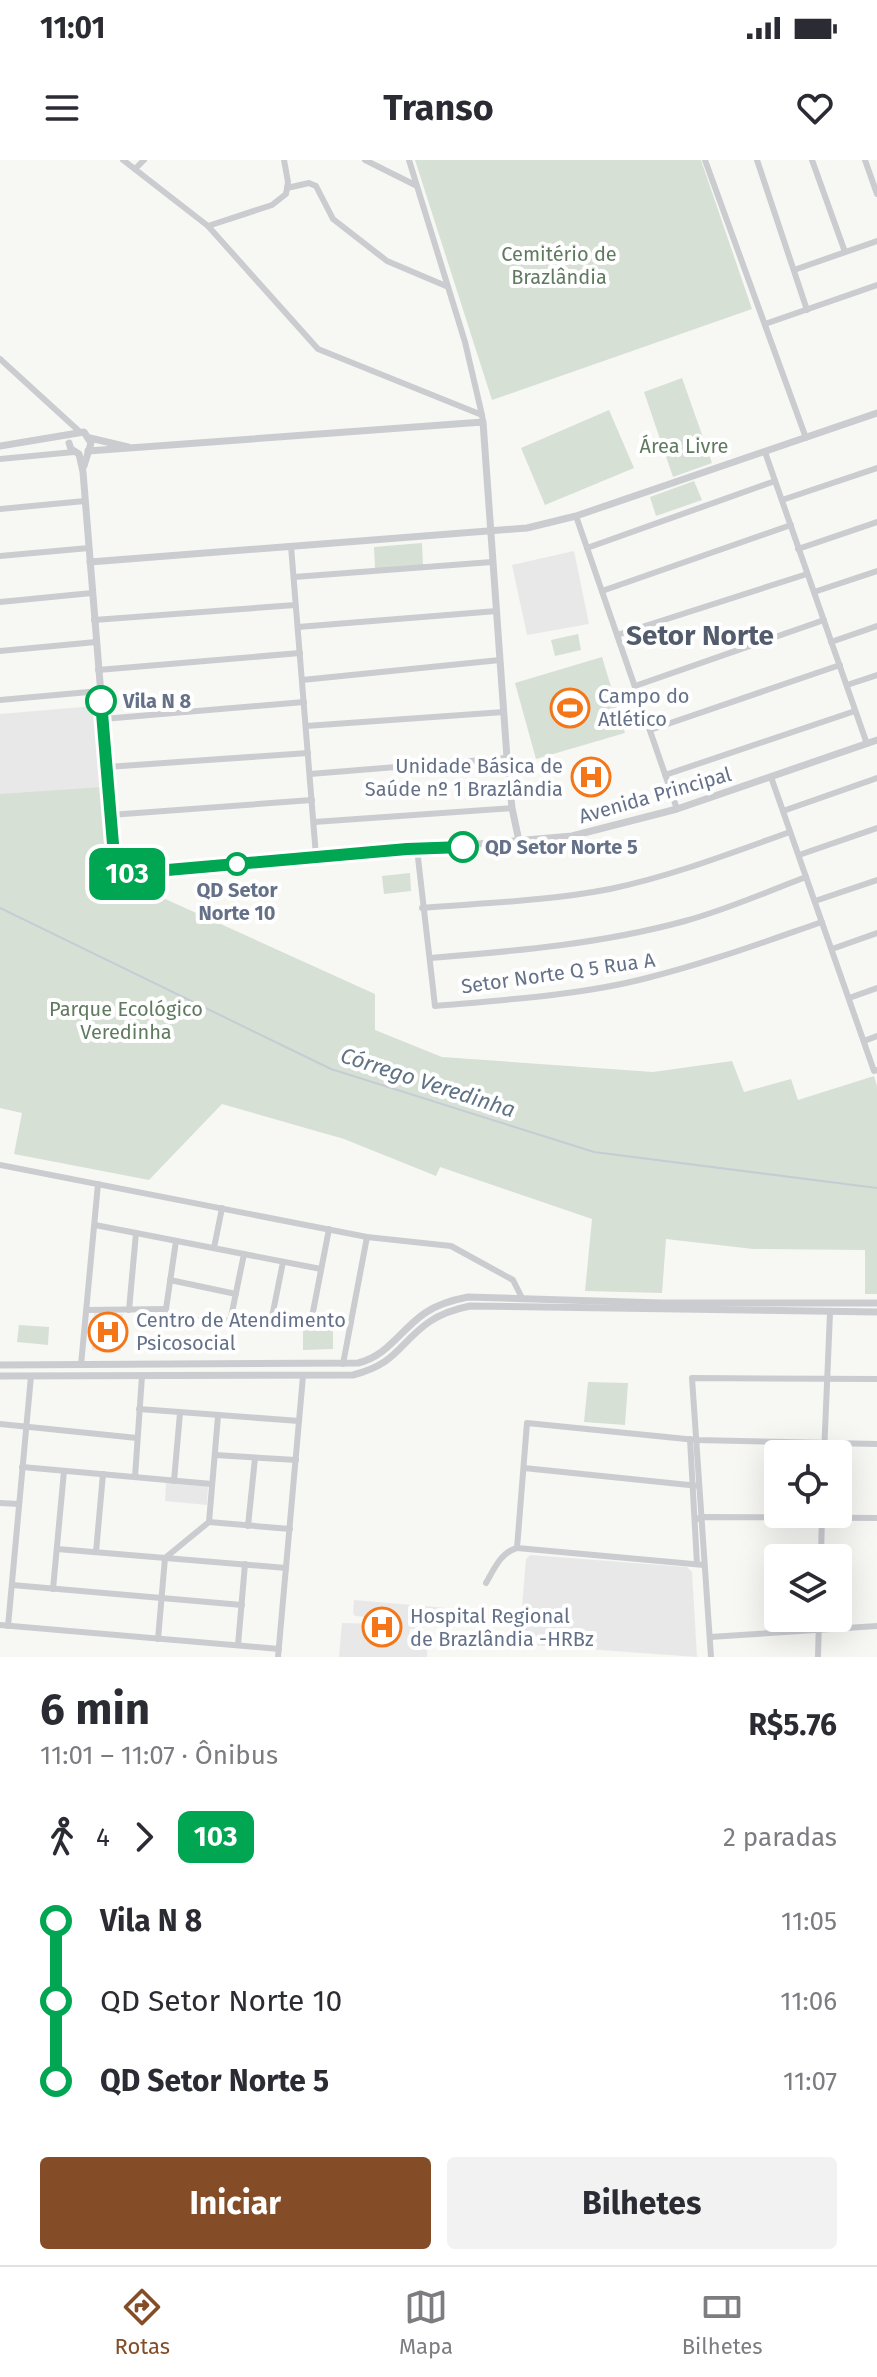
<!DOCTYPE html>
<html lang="pt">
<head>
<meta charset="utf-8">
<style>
  :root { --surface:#fff; --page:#f2f2f3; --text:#2b2b33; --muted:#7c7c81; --line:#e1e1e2; --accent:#854d27 }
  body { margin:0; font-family:"Fira Sans",sans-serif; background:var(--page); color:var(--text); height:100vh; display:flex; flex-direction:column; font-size:30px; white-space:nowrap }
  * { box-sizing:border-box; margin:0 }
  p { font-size:26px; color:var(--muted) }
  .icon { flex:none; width:44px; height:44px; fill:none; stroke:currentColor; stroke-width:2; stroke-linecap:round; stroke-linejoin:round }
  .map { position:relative; height:1497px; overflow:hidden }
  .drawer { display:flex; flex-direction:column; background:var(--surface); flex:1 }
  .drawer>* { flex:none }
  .badge { padding:0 16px; border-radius:12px; font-size:28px; line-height:52px }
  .buttons { position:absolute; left:764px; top:1280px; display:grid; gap:16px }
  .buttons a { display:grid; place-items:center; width:88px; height:88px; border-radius:8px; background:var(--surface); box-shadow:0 8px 32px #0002; font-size:40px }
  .map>.badge { position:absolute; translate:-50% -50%; box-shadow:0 0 0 4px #fff }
  .legs { display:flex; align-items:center; gap:12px; height:88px; padding:0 40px; font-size:26px }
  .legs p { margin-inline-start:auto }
  .summary { display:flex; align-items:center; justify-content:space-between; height:136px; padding:0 40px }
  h1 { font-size:44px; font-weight:700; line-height:60px }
  .cta { display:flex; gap:16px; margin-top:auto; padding:16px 40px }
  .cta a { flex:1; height:92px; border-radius:8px; background:var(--accent); color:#fff; font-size:32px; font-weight:700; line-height:92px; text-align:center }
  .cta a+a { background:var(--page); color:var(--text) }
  ul { padding:0 40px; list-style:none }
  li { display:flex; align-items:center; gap:28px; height:80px; font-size:30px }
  li i { display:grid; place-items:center; width:12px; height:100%; margin:0 10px; background:currentColor }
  li i::after { content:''; width:20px; height:20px; margin:-10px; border:6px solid; border-radius:50%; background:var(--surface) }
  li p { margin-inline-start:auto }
  li:first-child i { background:linear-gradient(#0000 50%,currentColor 0) }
  li:last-child i { background:linear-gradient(currentColor 50%,#0000 0) }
  .status { display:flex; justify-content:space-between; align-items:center; height:56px; padding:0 40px; background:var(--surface); direction:ltr }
  .status svg { height:22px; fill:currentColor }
  header { display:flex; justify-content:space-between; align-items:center; height:104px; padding:0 40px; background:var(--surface); font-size:36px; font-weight:700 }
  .tabs { display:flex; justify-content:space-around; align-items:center; height:112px; border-top:2px solid var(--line); background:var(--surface); font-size:22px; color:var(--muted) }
  .tabs a { display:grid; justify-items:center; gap:4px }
  .tabs .on { color:var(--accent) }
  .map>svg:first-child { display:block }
</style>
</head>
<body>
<div class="status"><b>11:01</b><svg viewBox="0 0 49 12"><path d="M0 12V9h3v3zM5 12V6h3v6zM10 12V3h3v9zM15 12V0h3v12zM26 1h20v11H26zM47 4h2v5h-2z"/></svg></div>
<header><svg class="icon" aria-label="menu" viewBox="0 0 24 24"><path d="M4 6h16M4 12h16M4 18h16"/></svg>Transo<svg class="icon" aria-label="heart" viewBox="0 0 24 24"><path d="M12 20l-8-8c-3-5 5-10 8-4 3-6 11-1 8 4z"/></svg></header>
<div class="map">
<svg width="877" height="1497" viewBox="0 0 877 1497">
  <rect width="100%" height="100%" fill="#f7f8f4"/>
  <g fill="#e8e8e8">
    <path d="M574 391 589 464 527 475 512 405Z"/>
    <path d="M94 546 100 629 0 637V554Z"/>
    <path d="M94 1153 123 1154 121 1191 92 1190Z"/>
    <path d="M166 1322 208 1326 207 1345 165 1341Z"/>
    <path d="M530 1395 687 1407 692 1412 697 1497 519 1484 526 1399Z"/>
    <path d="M354 1440 447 1448 446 1464 424 1463 423 1469H410L409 1478 428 1480 427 1497H339L342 1463 383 1464V1459L355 1456 353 1453Z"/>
  </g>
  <g fill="#d7e0d5">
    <path d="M415 0H701L752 149 492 240Z"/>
    <path d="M682 218 712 303 673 317 644 232Z"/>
    <path d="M609 250 634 308 545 345 521 288Z"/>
    <path d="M694 321 702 340 656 356 650 337Z"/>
    <path d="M422 383 423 406 375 409 374 387Z"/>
    <path d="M578 474 581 490 555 496 551 480Z"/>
    <path d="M602 497 625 573 536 599 515 523Z"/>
    <path d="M103 627 110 714 375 834V870L442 897 653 912 732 901 744 932 791 919 798 940 874 916 877 926V1134H865V1090L753 1089 666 1079 662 1133 585 1131 592 1059 440 1007 436 1016 344 979 222 944 149 1020 14 994 22 953 0 948V634Z"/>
    <path d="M410 713 411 731 384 734 382 716Z"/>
    <path d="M19 1165 49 1167 48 1185 17 1182Z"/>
    <path d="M303 1167H333V1189L303 1190Z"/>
    <path d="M588 1222 628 1223 625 1265 584 1262Z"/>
  </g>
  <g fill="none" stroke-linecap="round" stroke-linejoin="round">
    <path stroke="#c5cdd4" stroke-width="2" d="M0 748 331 909 594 992 877 1028"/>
    <g stroke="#caccd0" stroke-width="6">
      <path d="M123 0 208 66 318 189 482 255 483 262"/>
      <path d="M365 0 415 25"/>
      <path d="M409 0 465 182 482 255"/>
      <path d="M705 0 806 278"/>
      <path d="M757 0 807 150"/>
      <path d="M812 0 845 92"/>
      <path d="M865 0 877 34"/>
      <path d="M135 9 144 0"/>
      <path d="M287 28 309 23 316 26 333 59 387 101 446 126"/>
      <path d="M208 66 272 45 286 34 288 22 284 0"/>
      <path d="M794 110 877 81"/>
      <path d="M765 164 877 125"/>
      <path d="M0 199 80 272"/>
      <path d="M765 292 867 584"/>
      <path d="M0 299 74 292"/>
      <path d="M782 340 877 308"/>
      <path d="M0 349 85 341"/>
      <path d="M576 356 677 649"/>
      <path d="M291 386 316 696"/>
      <path d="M587 388 775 321"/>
      <path d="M798 389 877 362"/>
      <path d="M0 396 89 388"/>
      <path d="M294 417 492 402"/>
      <path d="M602 431 791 365"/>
      <path d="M814 432 877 411"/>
      <path d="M0 442 92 433"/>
      <path d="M94 460 295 445"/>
      <path d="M298 467 497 451"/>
      <path d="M617 475 807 414"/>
      <path d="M831 482 877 466"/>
      <path d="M0 491 96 482"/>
      <path d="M98 510 300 493"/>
      <path d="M302 520 500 500"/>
      <path d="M847 525 877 515"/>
      <path d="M635 526 824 460"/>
      <path d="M0 540 100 531"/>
      <path d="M103 559 304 542"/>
      <path d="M306 566 504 552"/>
      <path d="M650 570 840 505"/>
      <path d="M107 607 308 593"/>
      <path d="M310 614 507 598"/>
      <path d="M665 615 855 551"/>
      <path d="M771 617 874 911 877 910"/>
      <path d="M783 651 877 618"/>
      <path d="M110 655 312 640"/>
      <path d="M314 662 512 648"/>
      <path d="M417 689 435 846C503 840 582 835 647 818 707 803 764 782 822 762"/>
      <path d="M799 695 877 668"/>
      <path d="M815 741 877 720"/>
      <path d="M422 748C484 743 548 741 610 729 672 716 731 693 790 672"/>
      <path d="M832 789 877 773"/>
      <path d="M430 798C516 791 601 784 685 761 726 750 766 732 806 717"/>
      <path d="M849 838 877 828"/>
      <path d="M864 881 877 876"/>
      <path d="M0 1005 367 1077 451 1086 513 1120 522 1138"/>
      <path d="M95 1065 321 1109"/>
      <path d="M176 1081 166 1149 167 1160 351 1162"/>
      <path d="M214 1088 222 1048"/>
      <path d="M170 1120 236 1134"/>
      <path d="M87 1150 166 1149"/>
      <path d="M129 1150 136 1073"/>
      <path d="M230 1162 244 1094"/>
      <path d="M271 1162 283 1102"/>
      <path d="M311 1162 329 1069"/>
      <path d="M343 1204 367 1077"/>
      <path d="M81 1205 98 1024"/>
      <path d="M139 1249 299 1261"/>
      <path d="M0 1264 137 1278"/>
      <path d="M690 1279 697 1404"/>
      <path d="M824 1294 830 1153"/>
      <path d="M215 1295 296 1300"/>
      <path d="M22 1307 212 1324"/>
      <path d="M524 1308 699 1326"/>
      <path d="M135 1317 142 1216"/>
      <path d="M174 1321 180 1253"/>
      <path d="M0 1343 19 1344"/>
      <path d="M695 1360 701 1357 877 1358"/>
      <path d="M209 1362 218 1256"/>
      <path d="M209 1362 290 1369"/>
      <path d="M248 1366 255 1298"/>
      <path d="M57 1389 286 1408"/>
      <path d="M96 1392 103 1314"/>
      <path d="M165 1398 209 1362"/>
      <path d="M821 1398 822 1354"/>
      <path d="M704 1405 517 1388 527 1263 696 1280 877 1284"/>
      <path d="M486 1423C494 1409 501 1392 517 1388"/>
      <path d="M12 1425 242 1445"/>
      <path d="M53 1429 64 1311"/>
      <path d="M0 1465 279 1489"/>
      <path d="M8 1466 31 1216"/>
      <path d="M710 1477 877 1466"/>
      <path d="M158 1479 165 1398"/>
      <path d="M238 1485 245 1404"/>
      <path d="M278 1497 303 1216"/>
      <path d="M711 1497 692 1218 877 1219"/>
      <path d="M818 1497 819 1458"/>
    </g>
    <g stroke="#caccd0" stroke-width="7">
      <path d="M90 278 128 287"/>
      <path d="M69 283 71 289 79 294 83 312 115 708 122 714 572 676 677 649 877 580"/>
      <path d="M0 286 84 272 91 283 84 306"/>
      <path d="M88 291 483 262 507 598 512 648 519 681"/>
      <path d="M90 402 527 368 576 356 877 253"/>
      <path d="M0 1205 358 1203C388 1196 400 1170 425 1153 438 1144 452 1140 468 1137L661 1143H877"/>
      <path d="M0 1216 353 1215C397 1204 398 1184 429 1162 442 1153 455 1149 470 1146L877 1152"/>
    </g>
  </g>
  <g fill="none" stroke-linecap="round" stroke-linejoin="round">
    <g stroke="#fff" stroke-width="18">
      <path id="line-1" d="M101 541 115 708 122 714 407 689 463 687"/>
    </g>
    <use href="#line-1" stroke="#00a651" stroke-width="12"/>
  </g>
  <defs>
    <g id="stadium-ring" transform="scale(2)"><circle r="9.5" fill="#fff" stroke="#f47618" stroke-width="1.5"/><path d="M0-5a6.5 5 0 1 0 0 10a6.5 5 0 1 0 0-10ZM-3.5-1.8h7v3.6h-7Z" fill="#f47618"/></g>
    <g id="hospital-ring" transform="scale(2)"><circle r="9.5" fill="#fff" stroke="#f47618" stroke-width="1.5"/><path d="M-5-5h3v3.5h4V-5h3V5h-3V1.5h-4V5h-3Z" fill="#f47618"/></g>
  </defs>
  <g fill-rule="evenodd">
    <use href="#stadium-ring" x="570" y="548"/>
    <use href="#hospital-ring" x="591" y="617"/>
    <use href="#hospital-ring" x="108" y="1172"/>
    <use href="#hospital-ring" x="382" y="1467"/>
  </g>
  <g fill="#fff" stroke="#00a651" stroke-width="4">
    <circle cx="101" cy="541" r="14"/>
    <circle cx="463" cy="687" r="14"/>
    <circle cx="237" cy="704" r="10"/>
  </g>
  <g text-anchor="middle" stroke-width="8" stroke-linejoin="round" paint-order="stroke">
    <g font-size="20" fill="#5f7a5f" stroke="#fff">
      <text x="559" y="101">Cemitério de<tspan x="559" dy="23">Brazlândia</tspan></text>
      <text x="684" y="293">Área Livre</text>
      <text x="126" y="856">Parque Ecológico<tspan x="126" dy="23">Veredinha</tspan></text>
    </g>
    <g font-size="20" fill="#647188" stroke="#fff" text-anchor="start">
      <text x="598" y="543">Campo do<tspan x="598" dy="23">Atlético</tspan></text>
      <text x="563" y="613" text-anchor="end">Unidade Básica de<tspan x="563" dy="23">Saúde nº 1 Brazlândia</tspan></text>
      <text x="136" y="1167">Centro de Atendimento<tspan x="136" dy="23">Psicosocial</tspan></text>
      <text x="410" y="1463">Hospital Regional<tspan x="410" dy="23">de Brazlândia -HRBz</tspan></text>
    </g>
    <g font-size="20" font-weight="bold" fill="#647188" stroke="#fff" text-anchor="start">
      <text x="123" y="548">Vila N 8</text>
      <text x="485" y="694">QD Setor Norte 5</text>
      <text x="237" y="737" text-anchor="middle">QD Setor<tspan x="237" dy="23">Norte 10</tspan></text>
    </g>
    <g font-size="20" fill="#647188" stroke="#fff">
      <text transform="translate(655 635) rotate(-16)" y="7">Avenida Principal</text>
      <text transform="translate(558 813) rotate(-8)" y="7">Setor Norte Q 5 Rua A</text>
    </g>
    <g font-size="22" font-style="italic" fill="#5f7384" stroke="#fff">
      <text transform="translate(428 922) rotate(18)" y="8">Córrego Veredinha</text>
    </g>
    <g font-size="28" font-weight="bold" fill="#525c6d" stroke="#fff">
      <text x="700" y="485">Setor Norte</text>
    </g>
  </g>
</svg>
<div class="buttons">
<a><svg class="icon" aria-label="locate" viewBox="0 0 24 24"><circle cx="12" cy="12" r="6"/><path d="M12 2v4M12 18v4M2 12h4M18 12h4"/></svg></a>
<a><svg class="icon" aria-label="layers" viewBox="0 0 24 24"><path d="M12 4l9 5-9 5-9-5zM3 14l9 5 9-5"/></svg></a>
</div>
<b class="badge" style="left:127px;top:714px;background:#00a651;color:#fff">103</b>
</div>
<section class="drawer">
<div class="summary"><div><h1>6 min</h1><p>11:01 – 11:07 · Ônibus</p></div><b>R$5.76</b></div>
<div class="legs"><svg class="icon" aria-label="walk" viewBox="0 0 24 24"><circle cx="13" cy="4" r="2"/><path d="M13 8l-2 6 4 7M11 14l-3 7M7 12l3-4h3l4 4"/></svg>4<svg class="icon" aria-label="forward" viewBox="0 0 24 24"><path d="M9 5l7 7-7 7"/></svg><b class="badge" style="background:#00a651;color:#fff">103</b><p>2 paradas</p></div>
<ul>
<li><i style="color:#00a651"></i><b>Vila N 8</b><p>11:05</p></li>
<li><i style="color:#00a651"></i><span>QD Setor Norte 10</span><p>11:06</p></li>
<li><i style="color:#00a651"></i><b>QD Setor Norte 5</b><p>11:07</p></li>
</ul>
<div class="cta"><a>Iniciar</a><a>Bilhetes</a></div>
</section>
<nav class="tabs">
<a class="on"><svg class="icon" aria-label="directions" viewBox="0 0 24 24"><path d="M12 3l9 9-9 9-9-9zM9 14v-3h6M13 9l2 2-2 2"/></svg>Rotas</a>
<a><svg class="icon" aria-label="map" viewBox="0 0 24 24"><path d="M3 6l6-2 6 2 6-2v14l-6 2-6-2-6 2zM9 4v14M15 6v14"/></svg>Mapa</a>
<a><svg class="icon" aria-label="tickets" viewBox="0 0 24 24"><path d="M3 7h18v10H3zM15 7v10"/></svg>Bilhetes</a>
</nav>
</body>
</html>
